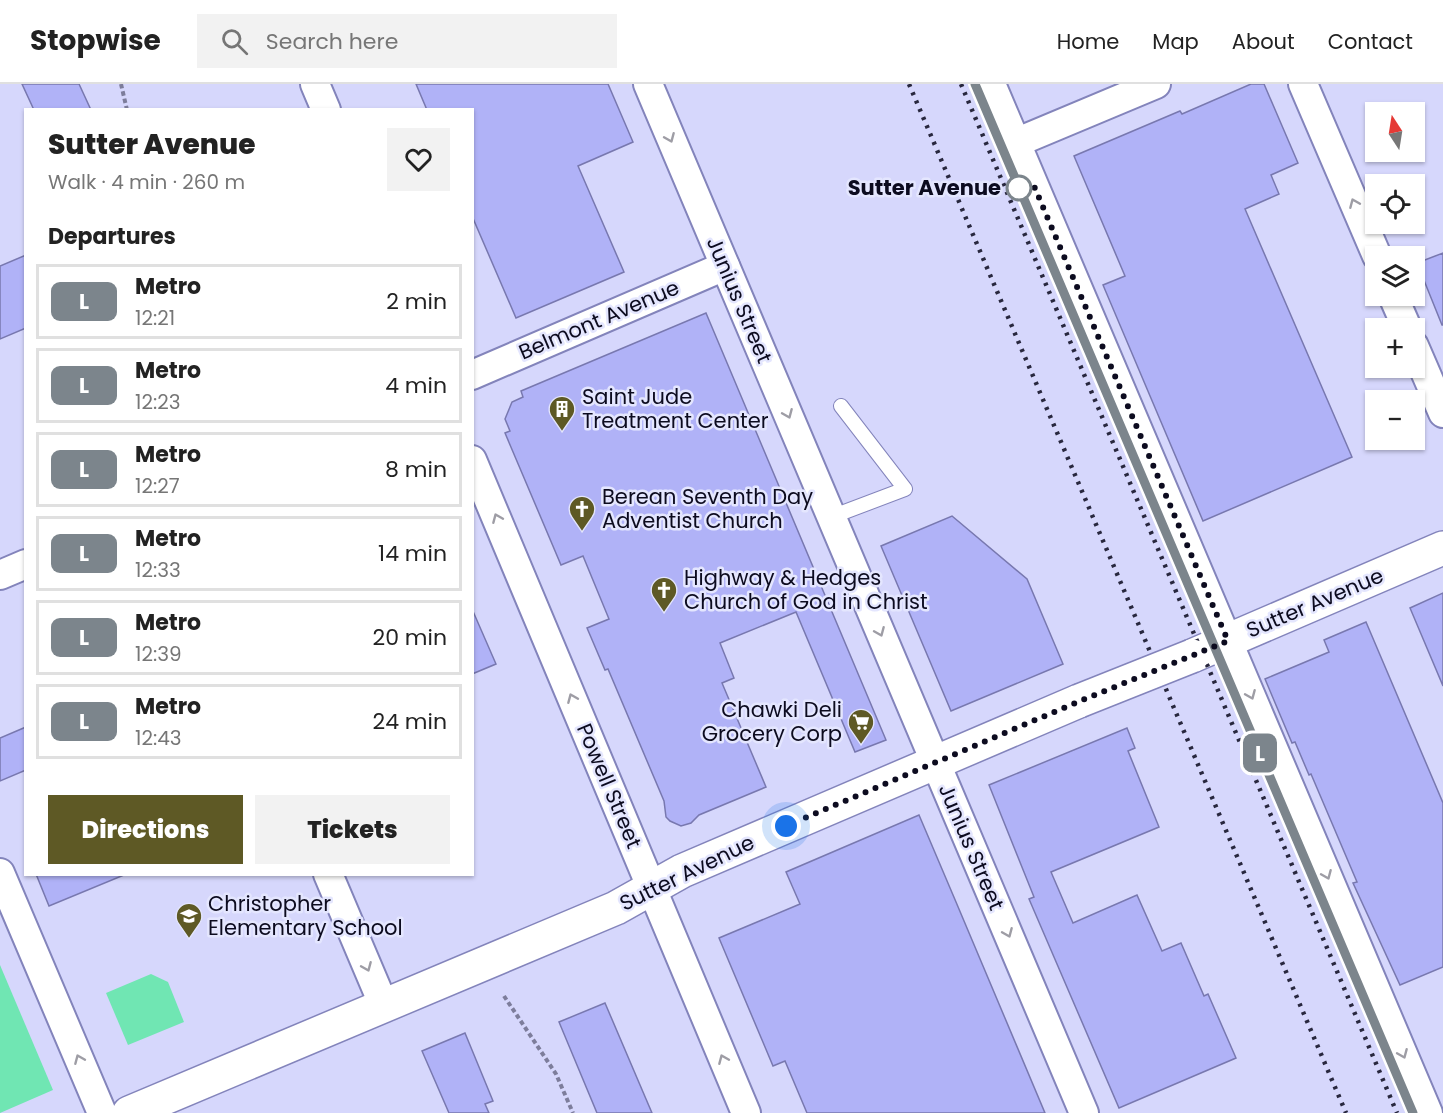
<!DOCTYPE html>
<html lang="en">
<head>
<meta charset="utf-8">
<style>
  :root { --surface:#fff; --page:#f2f2f2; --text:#222; --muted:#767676; --line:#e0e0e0; --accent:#5e5925 }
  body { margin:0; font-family:Poppins,sans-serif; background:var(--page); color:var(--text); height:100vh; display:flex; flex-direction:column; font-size:22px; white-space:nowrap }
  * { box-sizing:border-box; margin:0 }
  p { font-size:20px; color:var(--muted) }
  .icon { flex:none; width:33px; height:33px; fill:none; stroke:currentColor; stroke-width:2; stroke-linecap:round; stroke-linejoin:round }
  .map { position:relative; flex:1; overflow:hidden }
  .side { position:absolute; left:24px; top:24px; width:450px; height:768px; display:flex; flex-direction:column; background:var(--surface); border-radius:0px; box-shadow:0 2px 4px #0004 }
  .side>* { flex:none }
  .badge { padding:0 12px; border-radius:9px; font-size:21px; line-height:39px }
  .needle { width:39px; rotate:348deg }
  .buttons { position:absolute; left:1365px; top:18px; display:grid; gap:12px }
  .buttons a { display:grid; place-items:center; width:60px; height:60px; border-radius:0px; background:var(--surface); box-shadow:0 2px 4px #0004; font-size:30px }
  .you { position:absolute; width:30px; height:30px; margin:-15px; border:4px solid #fff; border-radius:50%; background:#1a73e8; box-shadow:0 0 0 9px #1a73e833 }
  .map>.badge { position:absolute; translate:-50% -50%; box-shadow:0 0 0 3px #fff }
  h2 { padding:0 24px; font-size:22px; line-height:54px }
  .round { display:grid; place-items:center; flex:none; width:63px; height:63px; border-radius:0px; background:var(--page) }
  .summary { display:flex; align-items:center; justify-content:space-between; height:102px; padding:0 24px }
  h1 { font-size:28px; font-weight:800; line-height:45px }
  .primary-button { display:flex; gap:12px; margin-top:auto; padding:12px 24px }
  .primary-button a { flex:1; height:69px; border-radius:0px; background:var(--accent); color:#fff; font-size:24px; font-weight:800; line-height:69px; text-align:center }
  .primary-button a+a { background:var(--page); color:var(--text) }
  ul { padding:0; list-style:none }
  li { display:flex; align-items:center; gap:18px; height:75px; margin:0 12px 9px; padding:0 12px; border:3px solid var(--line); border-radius:0px }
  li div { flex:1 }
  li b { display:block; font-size:22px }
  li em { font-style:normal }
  li .badge { min-width:66px; font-weight:700; text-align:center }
  header { display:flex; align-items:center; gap:36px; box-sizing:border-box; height:84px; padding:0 30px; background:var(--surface); border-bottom:2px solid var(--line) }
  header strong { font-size:28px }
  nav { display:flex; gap:33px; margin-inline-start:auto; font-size:21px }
  .search { width:420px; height:54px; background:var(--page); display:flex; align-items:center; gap:15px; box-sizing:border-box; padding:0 21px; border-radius:0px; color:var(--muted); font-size:22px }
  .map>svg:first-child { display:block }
</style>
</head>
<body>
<header>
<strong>Stopwise</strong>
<div class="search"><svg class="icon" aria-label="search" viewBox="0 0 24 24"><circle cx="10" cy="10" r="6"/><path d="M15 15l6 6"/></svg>Search here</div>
<nav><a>Home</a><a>Map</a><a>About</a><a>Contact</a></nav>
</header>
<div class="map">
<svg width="1443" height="1029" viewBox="0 0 1443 1029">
  <rect width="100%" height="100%" fill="#d6d7fc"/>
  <g fill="#70e6b3">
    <path d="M0 881 53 1006 0 1029Z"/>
    <path d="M151 890 168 898 184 938 128 961 106 909Z"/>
  </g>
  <g fill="#b0b2f7" stroke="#7878af" stroke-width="1.5">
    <path d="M22 0H79L91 26H34Z"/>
    <path d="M416 0H608L633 58 578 82 624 188 516 234 472 132V26H427Z"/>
    <path d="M1251 0H1264L1298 79 1271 91 1279 110 1245 125 1352 373 1203 437 1103 201 1125 192 1074 72 1180 27 1182 30Z"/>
    <path d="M1443 169V241H1442L1417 179Z"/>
    <path d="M26 171V244L0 255V182Z"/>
    <path d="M706 229 886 656 855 668 796 528 720 559 734 594 722 599 766 703 699 731 691 739 681 742 670 737 666 733 664 717 608 585 605 586 587 544 609 535 583 472 561 481 505 349 510 347 505 335 512 318 523 313 521 307Z"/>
    <path d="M952 432 1027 495 1063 580 951 627 881 462Z"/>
    <path d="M1443 509V602L1410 524Z"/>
    <path d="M472 525 496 580 472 590Z"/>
    <path d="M1366 538 1443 719V883L1400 901 1353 799 1357 798 1311 690 1309 691 1295 658 1292 659 1265 595 1329 568 1324 556Z"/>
    <path d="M26 643V686L0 697V654Z"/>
    <path d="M1127 644 1135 664 1128 667 1159 743 1051 788 1073 839 1137 811 1162 867 1181 859 1204 912 1208 910 1236 974 1119 1024 1029 815 1034 813 989 701Z"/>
    <path d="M919 731 956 818 1045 1029H807L785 977 773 982 719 854 800 820 786 788Z"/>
    <path d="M36 790H124V791L49 822Z"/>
    <path d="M605 919 646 1015 652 1029H597L559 938Z"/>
    <path d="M465 949 493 1017 485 1020 489 1029H449L422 967Z"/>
  </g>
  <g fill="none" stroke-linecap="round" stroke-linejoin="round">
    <g stroke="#8384bb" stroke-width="16">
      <path id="service" d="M831 433 905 405 841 322"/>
    </g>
    <g stroke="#8384bb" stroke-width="32">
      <g id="minor">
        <path d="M315 0 326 26"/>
        <path d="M648 0 1084 1029"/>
        <path d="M991 0 1428 1029"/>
        <path d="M1303 0 1377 172"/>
        <path d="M1015 59 1156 0"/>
        <path d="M1393 212 1407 244"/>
        <path d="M1414 262 1443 329"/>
        <path d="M472 291 725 182"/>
        <path d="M472 376 746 1029"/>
        <path d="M0 491 26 480"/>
        <path d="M0 789 102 1029"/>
        <path d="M328 790 384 922"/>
      </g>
    </g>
    <g stroke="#8384bb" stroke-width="36">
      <g id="tertiary">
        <path d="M1192 572 1443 464"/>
        <path d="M129 1029 616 824 682 787 1079 617"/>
      </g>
    </g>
    <g stroke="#7d7d9b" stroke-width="4" stroke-dasharray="4.5 3" stroke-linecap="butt">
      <path d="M121 0 127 26"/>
      <path d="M504 912 556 990 573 1029"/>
    </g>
    <use href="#service" stroke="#fff" stroke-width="14"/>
    <use href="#minor" stroke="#fff" stroke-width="28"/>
    <use href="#tertiary" stroke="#fff" stroke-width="33"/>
    <g stroke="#28273e" stroke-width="4.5" stroke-dasharray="3 6" stroke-linecap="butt">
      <path d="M909 0 1346 1029"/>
      <path d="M961 0 1397 1029"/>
      <path d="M975 0 1413 1029"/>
    </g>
    <g stroke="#8384bb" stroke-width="36" stroke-linecap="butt">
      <path id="tertiary-bridge" d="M1079 617 1192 572"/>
    </g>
    <use href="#tertiary-bridge" stroke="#fff" stroke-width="33"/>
  </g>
  <defs><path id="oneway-chevron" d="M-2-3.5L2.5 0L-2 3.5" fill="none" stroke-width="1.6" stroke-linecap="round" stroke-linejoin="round" transform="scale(1.5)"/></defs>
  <g stroke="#9e9da5">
    <use href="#oneway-chevron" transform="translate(670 54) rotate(67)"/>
    <use href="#oneway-chevron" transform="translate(1354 119) rotate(-113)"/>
    <use href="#oneway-chevron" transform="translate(788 330) rotate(67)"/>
    <use href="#oneway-chevron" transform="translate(497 434) rotate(-113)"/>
    <use href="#oneway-chevron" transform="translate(880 548) rotate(67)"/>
    <use href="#oneway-chevron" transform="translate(1251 611) rotate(67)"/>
    <use href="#oneway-chevron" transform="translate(572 614) rotate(-113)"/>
    <use href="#oneway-chevron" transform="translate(1327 791) rotate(67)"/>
    <use href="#oneway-chevron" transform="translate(1008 849) rotate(67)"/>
    <use href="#oneway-chevron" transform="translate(367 883) rotate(67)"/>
    <use href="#oneway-chevron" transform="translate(1403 970) rotate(67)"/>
    <use href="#oneway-chevron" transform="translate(79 975) rotate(-113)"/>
    <use href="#oneway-chevron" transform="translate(723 975) rotate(-113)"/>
  </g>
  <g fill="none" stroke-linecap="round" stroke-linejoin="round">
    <g stroke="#fff" stroke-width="14">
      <path id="line" d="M975 0 1413 1029"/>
    </g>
    <use href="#line" stroke="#7c858c" stroke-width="9"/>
    <path stroke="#0c0b1f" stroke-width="6" stroke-dasharray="0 10.8" d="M786 742 1080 617 1228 557 1034 102 1019 104"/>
  </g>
  <defs>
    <g id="building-pin" transform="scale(1.35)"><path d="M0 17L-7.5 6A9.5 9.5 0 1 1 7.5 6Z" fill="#5e5925" stroke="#e4e6fe"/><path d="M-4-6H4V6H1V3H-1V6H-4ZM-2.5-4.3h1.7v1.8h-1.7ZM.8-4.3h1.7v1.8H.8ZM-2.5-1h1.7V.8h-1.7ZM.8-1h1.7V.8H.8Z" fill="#fff"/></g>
    <g id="church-pin" transform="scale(1.35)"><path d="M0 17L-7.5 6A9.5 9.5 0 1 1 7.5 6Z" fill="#5e5925" stroke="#e4e6fe"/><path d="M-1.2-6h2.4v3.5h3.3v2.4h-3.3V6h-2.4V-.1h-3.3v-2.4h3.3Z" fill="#fff"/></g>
    <g id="supermarket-pin" transform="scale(1.35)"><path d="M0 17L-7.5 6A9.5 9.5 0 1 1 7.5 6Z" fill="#5e5925" stroke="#e4e6fe"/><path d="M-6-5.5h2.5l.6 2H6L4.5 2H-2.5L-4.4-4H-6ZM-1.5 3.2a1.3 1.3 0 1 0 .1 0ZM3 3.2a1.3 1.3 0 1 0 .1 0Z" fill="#fff"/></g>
    <g id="school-pin" transform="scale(1.35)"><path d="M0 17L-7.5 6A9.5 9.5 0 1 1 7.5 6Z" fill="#5e5925" stroke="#e4e6fe"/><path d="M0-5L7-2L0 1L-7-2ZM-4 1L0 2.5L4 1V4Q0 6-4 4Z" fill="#fff"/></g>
  </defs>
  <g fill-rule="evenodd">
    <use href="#building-pin" x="562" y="325"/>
    <use href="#church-pin" x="582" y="425"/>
    <use href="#church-pin" x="664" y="506"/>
    <use href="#supermarket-pin" x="861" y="638"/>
    <use href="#school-pin" x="189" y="832"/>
  </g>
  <circle fill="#fff" stroke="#7c858c" stroke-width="3" cx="1019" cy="104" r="12"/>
  <g text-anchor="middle" stroke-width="5" stroke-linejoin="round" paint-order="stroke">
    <g font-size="21" font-weight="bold" fill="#0c0b1f" stroke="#e4e6fe" text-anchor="end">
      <text x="1001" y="111">Sutter Avenue</text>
    </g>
    <g font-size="21" fill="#0c0b1f" stroke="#e4e6fe">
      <text transform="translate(739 216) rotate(67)" y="7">Junius Street</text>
      <text transform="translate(599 236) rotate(-23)" y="7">Belmont Avenue</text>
      <text transform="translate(1315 519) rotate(-23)" y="7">Sutter Avenue</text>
      <text transform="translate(609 702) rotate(67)" y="7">Powell Street</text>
      <text transform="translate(971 763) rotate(67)" y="7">Junius Street</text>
      <text transform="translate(687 789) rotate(-26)" y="7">Sutter Avenue</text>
    </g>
    <g font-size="21" fill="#0c0b1f" stroke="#e4e6fe" text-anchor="start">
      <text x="582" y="320">Saint Jude<tspan x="582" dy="24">Treatment Center</tspan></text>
      <text x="602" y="420">Berean Seventh Day<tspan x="602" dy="24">Adventist Church</tspan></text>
      <text x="684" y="501">Highway &amp; Hedges<tspan x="684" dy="24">Church of God in Christ</tspan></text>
      <text x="842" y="633" text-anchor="end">Chawki Deli<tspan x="842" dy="24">Grocery Corp</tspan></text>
      <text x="208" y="827">Christopher<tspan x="208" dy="24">Elementary School</tspan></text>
    </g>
  </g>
</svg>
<div class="buttons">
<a><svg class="needle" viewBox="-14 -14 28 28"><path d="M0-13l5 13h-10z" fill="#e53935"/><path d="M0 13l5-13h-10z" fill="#767676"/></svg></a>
<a><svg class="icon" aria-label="locate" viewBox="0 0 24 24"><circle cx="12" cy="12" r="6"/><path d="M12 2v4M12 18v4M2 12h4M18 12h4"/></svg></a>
<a><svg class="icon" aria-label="layers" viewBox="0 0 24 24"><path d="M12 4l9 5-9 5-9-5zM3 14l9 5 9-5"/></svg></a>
<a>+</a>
<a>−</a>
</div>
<div class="you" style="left:786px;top:742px"></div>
<b class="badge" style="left:1260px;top:669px;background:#7c858c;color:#fff">L</b>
<section class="side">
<div class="summary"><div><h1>Sutter Avenue</h1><p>Walk · 4 min · 260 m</p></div><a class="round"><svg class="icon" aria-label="heart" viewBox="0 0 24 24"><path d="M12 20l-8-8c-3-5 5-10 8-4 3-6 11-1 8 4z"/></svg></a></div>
<h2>Departures</h2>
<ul>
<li><span class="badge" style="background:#7c858c;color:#fff">L</span><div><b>Metro</b><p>12:21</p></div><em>2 min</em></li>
<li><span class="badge" style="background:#7c858c;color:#fff">L</span><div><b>Metro</b><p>12:23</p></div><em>4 min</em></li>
<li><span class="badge" style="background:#7c858c;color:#fff">L</span><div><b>Metro</b><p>12:27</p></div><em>8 min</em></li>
<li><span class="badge" style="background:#7c858c;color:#fff">L</span><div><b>Metro</b><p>12:33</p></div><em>14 min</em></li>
<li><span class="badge" style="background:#7c858c;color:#fff">L</span><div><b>Metro</b><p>12:39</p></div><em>20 min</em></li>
<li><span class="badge" style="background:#7c858c;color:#fff">L</span><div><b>Metro</b><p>12:43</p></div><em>24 min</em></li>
</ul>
<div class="primary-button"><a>Directions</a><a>Tickets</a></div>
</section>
</div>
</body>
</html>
